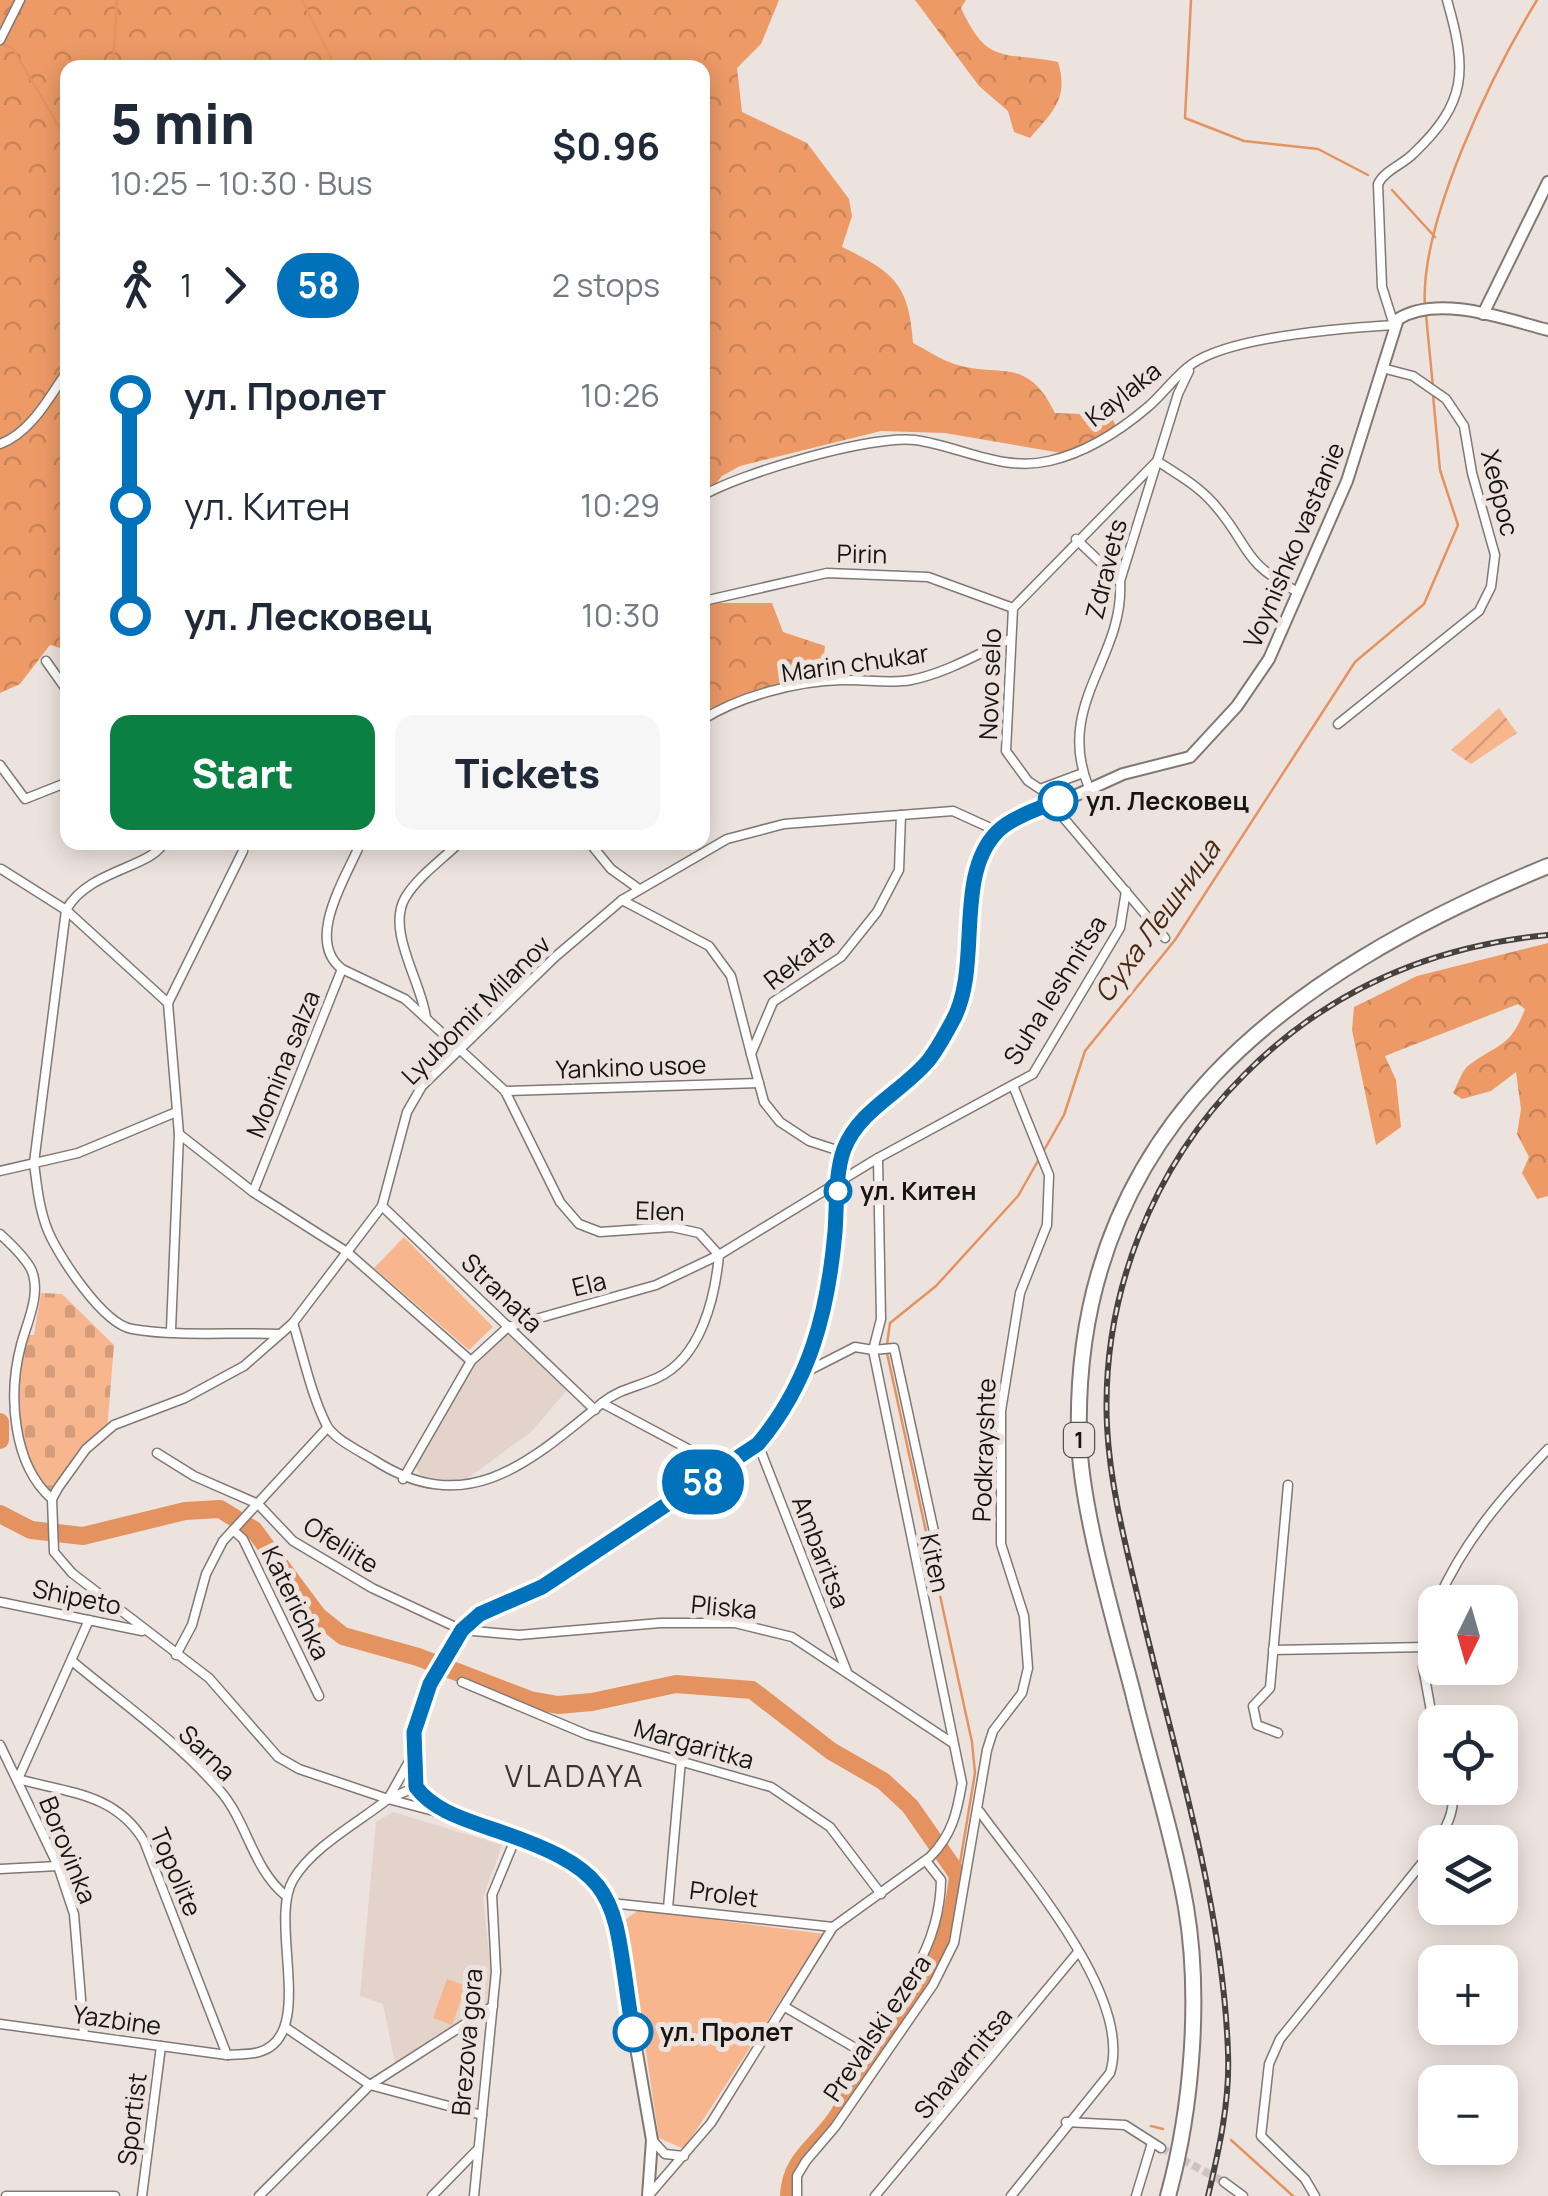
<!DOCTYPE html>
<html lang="en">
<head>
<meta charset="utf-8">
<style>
  :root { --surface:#fff; --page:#f6f6f7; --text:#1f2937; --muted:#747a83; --accent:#0b8043 }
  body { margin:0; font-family:Manrope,sans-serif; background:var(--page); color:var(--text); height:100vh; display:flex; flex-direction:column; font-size:38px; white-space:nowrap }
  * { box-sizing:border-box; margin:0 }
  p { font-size:32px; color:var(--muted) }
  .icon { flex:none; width:55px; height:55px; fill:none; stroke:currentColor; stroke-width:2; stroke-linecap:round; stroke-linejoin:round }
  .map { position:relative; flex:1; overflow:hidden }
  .panel { position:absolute; left:60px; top:60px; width:650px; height:790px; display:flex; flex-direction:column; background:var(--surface); border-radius:20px; box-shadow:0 5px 25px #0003 }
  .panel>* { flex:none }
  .badge { padding:0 20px; border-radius:32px; font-size:35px; line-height:65px }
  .needle { width:65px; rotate:185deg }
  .controls { position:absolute; left:1418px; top:1585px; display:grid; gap:20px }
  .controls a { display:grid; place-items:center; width:100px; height:100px; border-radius:20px; background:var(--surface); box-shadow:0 5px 25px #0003; font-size:50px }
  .map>.badge { position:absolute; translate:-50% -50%; box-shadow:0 0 0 5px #fff }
  .legs { display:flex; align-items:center; gap:15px; height:110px; padding:0 50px; font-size:32px }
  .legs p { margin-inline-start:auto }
  .headline { display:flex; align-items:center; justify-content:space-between; height:170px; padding:0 50px }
  h1 { font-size:55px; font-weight:800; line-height:75px }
  .button { display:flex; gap:20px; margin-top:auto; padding:20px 50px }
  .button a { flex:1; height:115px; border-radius:20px; background:var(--accent); color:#fff; font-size:40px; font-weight:800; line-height:115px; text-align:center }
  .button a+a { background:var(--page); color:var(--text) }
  ul { padding:0 50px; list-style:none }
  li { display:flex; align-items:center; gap:35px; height:110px; font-size:38px }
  li i { display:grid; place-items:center; width:15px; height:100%; margin:0 12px; background:currentColor }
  li i::after { content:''; width:25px; height:25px; margin:-12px; border:8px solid; border-radius:50%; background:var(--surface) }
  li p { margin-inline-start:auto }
  li:first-child i { background:linear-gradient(#0000 50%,currentColor 0) }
  li:last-child i { background:linear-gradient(currentColor 50%,#0000 0) }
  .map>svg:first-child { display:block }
</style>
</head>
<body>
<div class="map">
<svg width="1548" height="2196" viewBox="0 0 1548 2196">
  <defs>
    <pattern id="forest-crowns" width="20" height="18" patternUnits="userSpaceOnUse" patternTransform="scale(2.5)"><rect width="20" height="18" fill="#ed9a67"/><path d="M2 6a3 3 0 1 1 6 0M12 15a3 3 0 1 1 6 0" fill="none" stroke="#ca8458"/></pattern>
    <pattern id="cemetery-stones" width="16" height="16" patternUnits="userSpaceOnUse" patternTransform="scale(2.5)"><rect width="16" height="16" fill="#f8b68e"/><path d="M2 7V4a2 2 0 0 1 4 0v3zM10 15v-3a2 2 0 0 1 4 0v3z" fill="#d49c79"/></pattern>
    <pattern id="garden-furrows" width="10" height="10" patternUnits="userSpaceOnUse" patternTransform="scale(2.5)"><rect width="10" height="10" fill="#f8b68e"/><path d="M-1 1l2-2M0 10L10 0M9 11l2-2" fill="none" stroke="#d49c79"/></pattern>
  </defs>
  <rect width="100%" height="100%" fill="#ede3de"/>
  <g fill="#e3d3ca">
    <path d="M507 1336H513L568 1389 532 1431 460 1484 421 1475 415 1467 418 1453 473 1367Z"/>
    <path d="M393 1812 502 1845 483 1898 491 1972 489 2003 395 2063 383 2004 360 1996 376 1822Z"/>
  </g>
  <g fill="url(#forest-crowns)">
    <path d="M0 0H779L761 44 737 68 742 112 807 143 849 199 852 216 842 247C893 272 909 283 913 343 925 349 936 357 949 362 998 381 1025 352 1055 413L1111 415 1117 429 1067 454 945 433 881 431 740 466 722 476 703 499 702 68H68L67 650 50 645 20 684 0 693Z"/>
    <path d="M915 0H966L961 8C988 67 1004 51 1058 62 1069 98 1053 112 1030 138L1014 132 1008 111 979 86Z"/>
    <path d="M703 603H772L783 632 825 646 823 663C786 688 739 691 703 716Z"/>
    <path d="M1548 943V1196L1537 1199 1522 1173 1529 1157 1517 1134 1521 1109 1516 1072 1491 1091 1462 1099 1453 1093C1458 1084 1462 1070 1469 1065 1499 1043 1510 1048 1525 1009L1518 1004 1385 1056 1396 1080 1401 1127 1376 1145 1352 1030 1354 1007 1417 976Z"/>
  </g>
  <path fill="url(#cemetery-stones)" d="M41 1293 62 1294 114 1345 107 1431 86 1449 52 1499C44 1489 32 1479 26 1468 7 1432 17 1372 24 1335H34Z"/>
  <g fill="#f8b68e">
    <path d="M404 1237 493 1327 469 1350 374 1268Z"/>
    <path d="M639 1910 824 1934 684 2149 659 2138 626 1919Z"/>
    <path d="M447 1979 466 1986 452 2025 433 2018Z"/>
  </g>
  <path fill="url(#garden-furrows)" d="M1499 708 1517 733 1471 764 1451 750Z"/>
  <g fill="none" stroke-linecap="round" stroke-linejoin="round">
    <g stroke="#e49360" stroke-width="2.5">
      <path d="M302 0 336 68"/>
      <path d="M1191 0 1185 118 1244 141 1318 149 1368 175"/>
      <path d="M1 43 13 49 68 142"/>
      <path d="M113 68 117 0"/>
      <path d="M1392 190 1435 237"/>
      <path d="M1425 307C1419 223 1493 72 1537 0"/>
      <path d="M1426 315 1433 387"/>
      <path d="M887 1345 890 1323 936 1286 1018 1196 1064 1115 1085 1051 1175 940 1355 662 1424 604 1458 525 1440 470 1433 395"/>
      <path d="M887 1353 972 1742 975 1773 958 1875"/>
      <path d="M1151 2126 1163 2129"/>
      <path d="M1231 2140 1293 2196"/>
    </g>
    <g stroke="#e49360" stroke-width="18">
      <path d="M0 1422V1440"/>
      <path d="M0 1514 31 1530 83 1536 185 1511 220 1509 254 1530 318 1616 343 1636 418 1657 530 1700 558 1705 592 1702 676 1684 752 1690 831 1751 883 1781 910 1806 958 1875C950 1963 910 1997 865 2066 854 2083 847 2103 835 2120 816 2147 790 2160 789 2196"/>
    </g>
    <path stroke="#cdc4bf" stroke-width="8" stroke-dasharray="8 4" stroke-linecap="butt" d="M1161 2148 1224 2182"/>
    <g stroke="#807874" stroke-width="11">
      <g id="minor">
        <path d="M0 40 20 0"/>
        <path d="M0 444C31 433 50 396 68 370"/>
        <path d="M702 496C741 473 871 435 915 440 960 446 1001 472 1049 461 1085 453 1121 430 1149 406 1164 393 1176 375 1192 364 1231 336 1345 328 1394 325L1382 287 1378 184C1385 170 1402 165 1413 154 1468 102 1467 70 1447 0"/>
        <path d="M1076 539 1120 581"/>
        <path d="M708 600 827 573 928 577 1013 608"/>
        <path d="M46 661 68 692"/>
        <path d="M702 720C739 696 798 681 842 680 864 679 889 684 911 680 946 673 978 654 1010 639"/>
        <path d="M1338 724 1479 611 1491 587 1495 555 1472 473 1464 426 1446 399 1413 376 1382 368"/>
        <path d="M0 765 25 799 68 782"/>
        <path d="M1083 773 1040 789 1028 781 1006 751 1013 608 1157 461C1177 474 1197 485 1213 503 1252 547 1238 560 1298 592"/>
        <path d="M1089 788C1054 704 1125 658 1120 581L1178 394 1189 371"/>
        <path d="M1051 803 1165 938"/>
        <path d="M164 842C152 868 89 869 66 910L34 1163C37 1186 39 1209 48 1231 59 1257 103 1324 132 1329 178 1337 232 1332 279 1334"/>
        <path d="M589 842 611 869 639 889"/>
        <path d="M1 869 66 910 168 1003"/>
        <path d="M622 900 709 946 731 976 751 1054"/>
        <path d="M426 1018C422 983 386 931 405 898 417 877 443 859 460 842"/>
        <path d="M505 1091 759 1083"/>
        <path d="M179 1134 253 1192 347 1252 471 1361"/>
        <path d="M843 1152 809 1141 780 1122 764 1102 751 1054 773 1002 841 957 877 912 899 870 901 815"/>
        <path d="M0 1171 78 1153 174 1113"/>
        <path d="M253 1192 342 969C304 940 347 876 361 842"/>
        <path d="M382 1206 595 1410"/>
        <path d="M0 1234C11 1244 24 1256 31 1269 42 1293 27 1322 21 1345 8 1394 12 1464 52 1499"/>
        <path d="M293 1323C303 1355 311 1394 326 1424 333 1439 360 1451 374 1460 467 1520 530 1462 602 1403 619 1389 637 1387 657 1378 701 1358 715 1298 719 1255L699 1233 672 1227 600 1232 579 1224 560 1202 505 1091 405 999 342 969"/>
        <path d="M171 1330 179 1134 168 1003 243 851"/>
        <path d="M804 1373 855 1347 873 1350 881 1319 878 1158"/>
        <path d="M602 1403 724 1468"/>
        <path d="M758 1444 847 1672"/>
        <path d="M157 1453 194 1476 258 1504 293 1541 372 1588 462 1630 519 1635 660 1623H735L792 1637 951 1742"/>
        <path d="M403 1479 471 1361 508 1327 656 1285 719 1255 878 1158 1033 1074 1120 928 1126 891"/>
        <path d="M233 1530 243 1539 319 1696"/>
        <path d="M0 1602 142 1631"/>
        <path d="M1437 1602C1464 1541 1502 1497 1548 1449"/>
        <path d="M1435 1607 1423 1667 1435 1733"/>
        <path d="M89 1620 18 1779C68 1793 115 1793 144 1841L227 2055"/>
        <path d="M1273 1650 1426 1647"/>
        <path d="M176 1655 192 1625 206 1574 223 1541 327 1428"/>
        <path d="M72 1661C122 1703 180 1743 222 1793 248 1825 253 1869 286 1896"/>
        <path d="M462 1682 588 1735 771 1787 830 1827 881 1894"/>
        <path d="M1278 1733 1257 1725 1253 1706 1270 1688 1288 1485"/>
        <path d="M0 1745 58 1866 74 1914 84 2035"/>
        <path d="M411 1758 388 1799 449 1815"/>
        <path d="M416 1787 388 1799 299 1769 278 1757 209 1678 72 1573 54 1552 52 1499 58 1488 86 1449 114 1425 185 1398 244 1366 293 1323 382 1206 407 1112 422 1086 555 957 622 900 727 839 784 824 953 811 997 831"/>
        <path d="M980 1812C1023 1872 1134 1997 1110 2073L1011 2196"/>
        <path d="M1438 1842C1447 1825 1457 1808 1451 1788"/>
        <path d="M0 1869 58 1866"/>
        <path d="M611 1903 833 1927"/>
        <path d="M668 1908 681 1760"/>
        <path d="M785 2007 857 2049C899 1998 940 1950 941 1880L926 1861"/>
        <path d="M0 2024 227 2055C237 2054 249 2055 259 2052 317 2036 268 1922 293 1880 312 1847 359 1822 388 1799"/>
        <path d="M285 2027 370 2085 482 2115"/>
        <path d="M1066 2122 1125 2125 1161 2148"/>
        <path d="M652 2140 665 2154 684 2156"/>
        <path d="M1224 2182 1243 2196"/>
        <path d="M649 2195 711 2123 833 1927 930 1857C952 1835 957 1813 962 1783L873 1350 894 1348 936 1541"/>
        <path d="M6 2196H115"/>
        <path d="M142 2196 161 2046"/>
        <path d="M259 2196 370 2085 493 2006"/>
        <path d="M432 2196 478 2149"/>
        <path d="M474 2196 496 1972 492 1895 516 1837"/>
        <path d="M797 2196V2176L806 2161 835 2127 933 1985 954 1943 987 1750 993 1731 1022 1693 1028 1668 1024 1616 1001 1544V1411L1020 1293 1047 1225 1049 1175 1014 1088"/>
        <path d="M875 2196 1078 1952"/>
        <path d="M1136 2196 1152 2143"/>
        <path d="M1315 2196 1305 2179 1261 2136 1269 2064 1280 2039 1435 1847"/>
      </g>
    </g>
    <g stroke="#807874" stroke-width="14">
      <g id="tertiary">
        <path d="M1483 314 1548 182"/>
        <path d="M648 2196 652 2140 611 1903 589 1872 564 1855 458 1817 421 1794 412 1772 414 1732 430 1684 462 1630 479 1614 542 1587 724 1468 758 1444 782 1415 815 1345 830 1287 843 1152 855 1127 927 1062 955 1017 968 961 976 865 997 831 1123 774 1190 757 1237 706 1269 659 1347 481 1398 319C1439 294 1505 319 1548 330"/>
      </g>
    </g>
    <g stroke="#807874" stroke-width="18">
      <path id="trunk" d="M1168 2196C1192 2109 1201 1997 1186 1907 1173 1834 1150 1764 1133 1693 1114 1620 1081 1510 1079 1438 1071 1128 1288 973 1548 866"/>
    </g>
    <use href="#minor" stroke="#fff" stroke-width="8"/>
    <use href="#tertiary" stroke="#fff" stroke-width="10"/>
    <use href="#trunk" stroke="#fff" stroke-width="14"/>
    <g stroke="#46423f" stroke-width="6">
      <path id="rail" d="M1208 2196C1219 2150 1230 2101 1228 2053 1223 1903 1174 1752 1140 1606 1126 1547 1110 1486 1107 1426 1101 1296 1152 1167 1244 1075 1327 991 1431 946 1548 935"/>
    </g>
    <use href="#rail" stroke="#ede3de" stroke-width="2.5" stroke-dasharray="8" stroke-linecap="butt"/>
  </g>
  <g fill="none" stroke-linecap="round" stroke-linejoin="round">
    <g stroke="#fff" stroke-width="22">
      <path id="line-1" d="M633 2032C611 1898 629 1874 489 1828 463 1819 433 1810 416 1787L414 1732 430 1684 462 1630 480 1614 542 1587 758 1444C810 1382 828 1311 835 1232 837 1207 835 1173 844 1149 859 1110 902 1092 928 1061 937 1050 945 1035 952 1022 983 968 953 877 997 832 1010 818 1040 808 1058 801"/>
    </g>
    <use href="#line-1" stroke="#0072bc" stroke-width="15"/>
  </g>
  <g fill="#fff" stroke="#0072bc" stroke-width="5">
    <circle cx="1058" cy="801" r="18"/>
    <circle cx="838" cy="1191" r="12"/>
    <circle cx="633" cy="2032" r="18"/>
  </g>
  <g text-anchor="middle" stroke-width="10" stroke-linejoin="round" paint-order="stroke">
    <rect fill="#ede3de" stroke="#57524f" stroke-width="2.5" x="1064" y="1423" width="30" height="34" rx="8"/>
    <g font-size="22" font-weight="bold" fill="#171412">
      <text x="1079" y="1448">1</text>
    </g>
    <g font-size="25" fill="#171412" stroke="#ede3de">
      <text transform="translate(1123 394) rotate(-38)" y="9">Kaylaka</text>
      <text transform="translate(1500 493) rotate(76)" y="9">Хеброс</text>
      <text transform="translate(1294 545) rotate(-67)" y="9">Voynishko vastanie</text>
      <text transform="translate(862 554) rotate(1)" y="9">Pirin</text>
      <text transform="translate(1106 569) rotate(-76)" y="9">Zdravets</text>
      <text transform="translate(855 663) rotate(-8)" y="9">Marin chukar</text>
      <text transform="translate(990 684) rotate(-88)" y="9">Novo selo</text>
      <text transform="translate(799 959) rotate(-38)" y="9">Rekata</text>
      <text transform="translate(1055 990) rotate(-58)" y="9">Suha leshnitsa</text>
      <text transform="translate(476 1010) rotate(-45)" y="9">Lyubomir Milanov</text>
      <text transform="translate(283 1064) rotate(-68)" y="9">Momina salza</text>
      <text transform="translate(631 1067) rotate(-2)" y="9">Yankino usoe</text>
      <text transform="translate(660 1211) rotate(2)" y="9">Elen</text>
      <text transform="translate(589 1284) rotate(-14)" y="9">Ela</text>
      <text transform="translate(502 1293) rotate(44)" y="9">Stranata</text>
      <text transform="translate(984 1450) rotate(-88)" y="9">Podkrayshte</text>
      <text transform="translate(341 1545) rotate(32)" y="9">Ofeliite</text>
      <text transform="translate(821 1552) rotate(69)" y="9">Ambaritsa</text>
      <text transform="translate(935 1563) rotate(78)" y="9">Kiten</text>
      <text transform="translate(77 1597) rotate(12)" y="9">Shipeto</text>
      <text transform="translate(296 1603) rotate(64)" y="9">Katerichka</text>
      <text transform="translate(724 1607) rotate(5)" y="9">Pliska</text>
      <text transform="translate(694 1744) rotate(16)" y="9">Margaritka</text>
      <text transform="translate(207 1753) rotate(44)" y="9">Sarna</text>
      <text transform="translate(68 1850) rotate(68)" y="9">Borovinka</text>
      <text transform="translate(176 1872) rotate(67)" y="9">Topolite</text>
      <text transform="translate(724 1894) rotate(7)" y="9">Prolet</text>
      <text transform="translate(117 2020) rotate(8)" y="9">Yazbine</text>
      <text transform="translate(877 2028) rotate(-56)" y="9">Prevalski ezera</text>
      <text transform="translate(467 2042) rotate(-85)" y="9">Brezova gora</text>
      <text transform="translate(963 2063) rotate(-50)" y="9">Shavarnitsa</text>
      <text transform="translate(132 2119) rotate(-83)" y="9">Sportist</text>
    </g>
    <g font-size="25" font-weight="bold" fill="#171412" stroke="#ede3de" text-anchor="start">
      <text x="1086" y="810">ул. Лесковец</text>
      <text x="860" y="1200">ул. Китен</text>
      <text x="660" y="2041">ул. Пролет</text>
    </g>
    <g font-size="28" font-style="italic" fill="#4b2a14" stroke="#ede3de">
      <text transform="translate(1157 921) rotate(-54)" y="10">Суха Лешница</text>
    </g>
    <g font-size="30" letter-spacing="2.5" fill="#3b3430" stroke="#ede3de">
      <text x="575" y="1787">VLADAYA</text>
    </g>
  </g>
</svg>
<div class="controls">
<a><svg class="needle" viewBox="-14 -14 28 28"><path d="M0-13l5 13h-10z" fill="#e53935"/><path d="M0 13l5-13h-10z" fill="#747a83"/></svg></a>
<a><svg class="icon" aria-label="locate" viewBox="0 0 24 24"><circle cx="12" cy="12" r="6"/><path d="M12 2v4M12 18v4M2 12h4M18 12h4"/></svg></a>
<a><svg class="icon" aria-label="layers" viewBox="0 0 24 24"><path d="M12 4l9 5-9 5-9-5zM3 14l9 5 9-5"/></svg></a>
<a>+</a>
<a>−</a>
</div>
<b class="badge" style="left:703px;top:1482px;background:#0072bc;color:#fff">58</b>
<section class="panel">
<div class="headline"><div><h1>5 min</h1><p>10:25 – 10:30 · Bus</p></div><b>$0.96</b></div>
<div class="legs"><svg class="icon" aria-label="walk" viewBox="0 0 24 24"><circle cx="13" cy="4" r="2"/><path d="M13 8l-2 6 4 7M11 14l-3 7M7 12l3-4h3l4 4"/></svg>1<svg class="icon" aria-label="forward" viewBox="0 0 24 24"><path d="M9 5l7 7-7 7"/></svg><b class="badge" style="background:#0072bc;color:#fff">58</b><p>2 stops</p></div>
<ul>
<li><i style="color:#0072bc"></i><b>ул. Пролет</b><p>10:26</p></li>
<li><i style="color:#0072bc"></i><span>ул. Китен</span><p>10:29</p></li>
<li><i style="color:#0072bc"></i><b>ул. Лесковец</b><p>10:30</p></li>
</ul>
<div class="button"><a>Start</a><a>Tickets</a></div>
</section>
</div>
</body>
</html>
